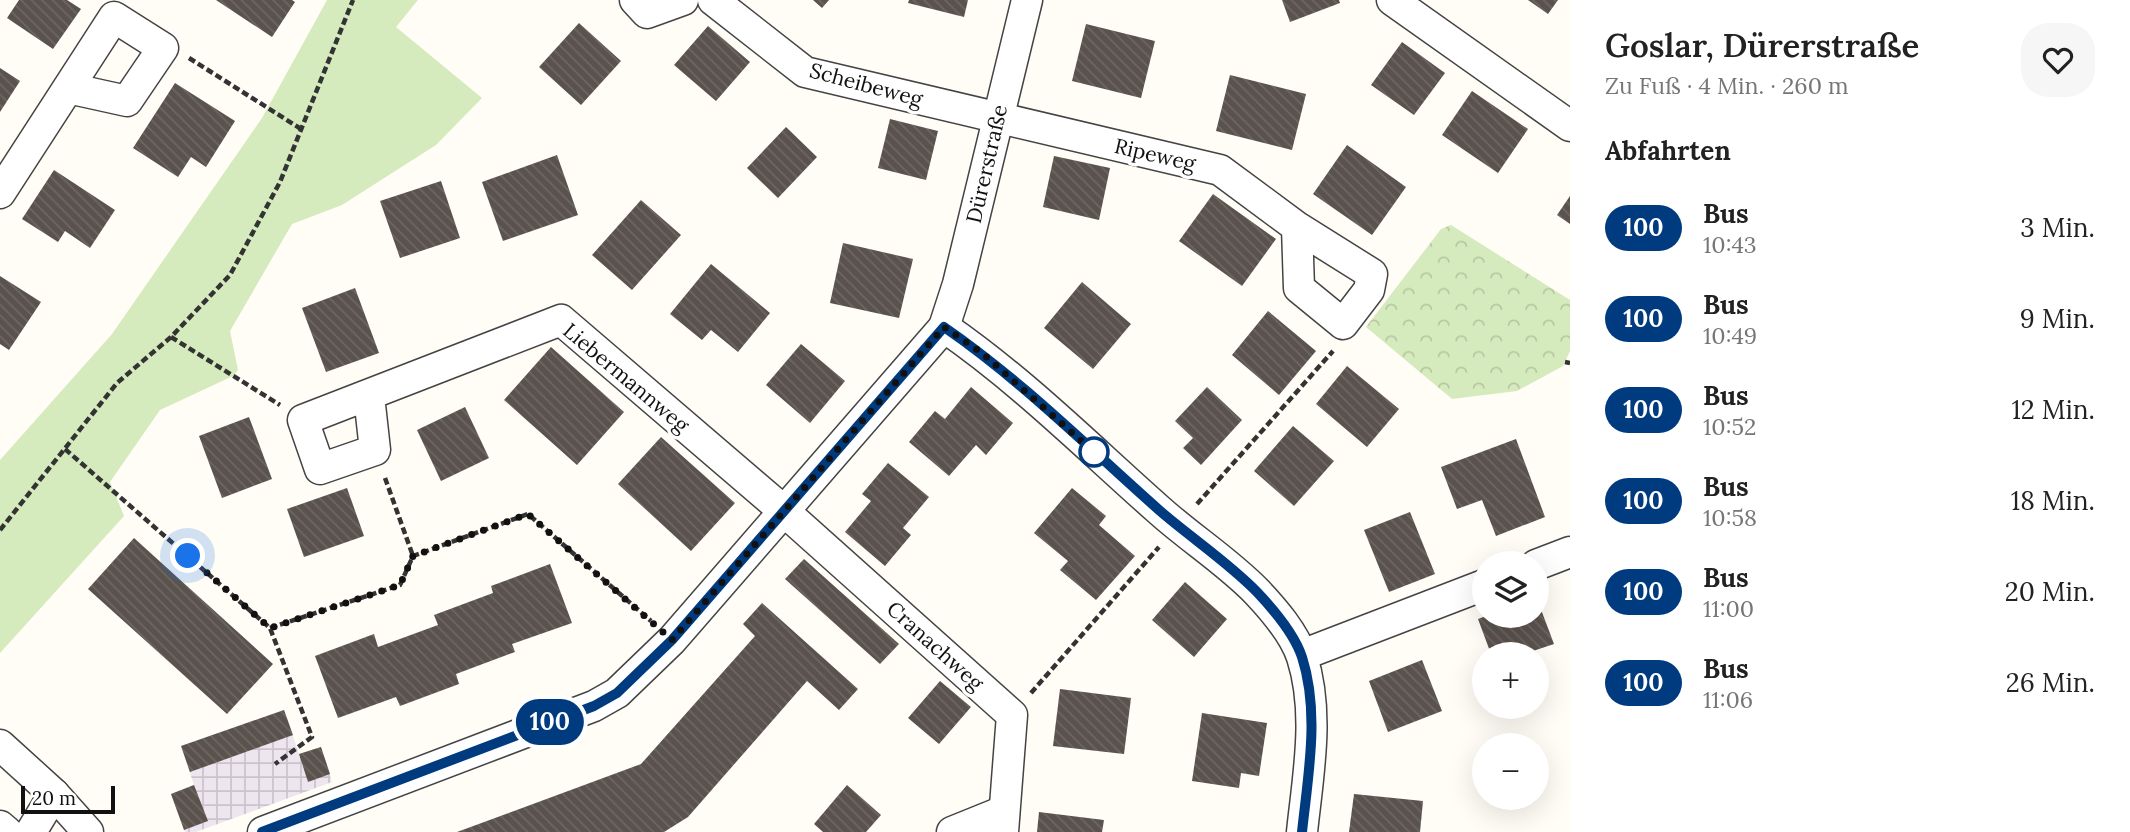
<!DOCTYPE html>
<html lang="de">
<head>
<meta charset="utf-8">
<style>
  :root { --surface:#fff; --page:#f6f6f6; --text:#222; --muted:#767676 }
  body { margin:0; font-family:Lora,serif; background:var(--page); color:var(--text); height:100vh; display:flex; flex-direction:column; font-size:26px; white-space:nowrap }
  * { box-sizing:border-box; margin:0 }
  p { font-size:23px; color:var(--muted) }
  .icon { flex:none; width:38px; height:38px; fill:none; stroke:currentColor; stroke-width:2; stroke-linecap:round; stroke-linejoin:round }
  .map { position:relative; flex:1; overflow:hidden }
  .details { display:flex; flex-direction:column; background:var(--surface); width:560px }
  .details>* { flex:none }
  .badge { padding:0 14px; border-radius:23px; font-size:24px; line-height:46px }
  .controls { position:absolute; left:1472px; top:551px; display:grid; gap:14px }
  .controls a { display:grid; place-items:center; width:77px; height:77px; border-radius:50%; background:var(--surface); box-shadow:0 7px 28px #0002; font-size:35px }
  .scale { position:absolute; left:21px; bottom:18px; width:94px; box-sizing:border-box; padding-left:7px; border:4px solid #111; border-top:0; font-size:19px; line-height:24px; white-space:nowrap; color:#111; -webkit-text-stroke:5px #fff; paint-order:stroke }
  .you { position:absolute; width:35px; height:35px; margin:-18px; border:5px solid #fff; border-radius:50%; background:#1a73e8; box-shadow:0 0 0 10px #1a73e833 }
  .map>.badge { position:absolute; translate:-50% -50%; box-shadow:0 0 0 4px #fff }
  h2 { padding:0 35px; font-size:26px; line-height:63px }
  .round { display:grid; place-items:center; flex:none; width:74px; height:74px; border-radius:28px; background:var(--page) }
  .overview { display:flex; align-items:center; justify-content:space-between; height:119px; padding:0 35px }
  h1 { font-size:33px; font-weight:600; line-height:52px }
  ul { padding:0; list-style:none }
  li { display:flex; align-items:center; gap:21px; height:91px; padding:0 35px }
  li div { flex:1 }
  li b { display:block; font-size:26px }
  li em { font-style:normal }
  li .badge { min-width:77px; font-weight:700; text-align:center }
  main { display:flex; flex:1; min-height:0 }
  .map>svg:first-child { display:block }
</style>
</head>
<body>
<main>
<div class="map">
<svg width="1570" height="832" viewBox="0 0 1570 832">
  <defs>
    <pattern id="industrial-grid" width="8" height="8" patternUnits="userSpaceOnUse" patternTransform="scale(1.75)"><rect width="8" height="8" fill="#eee6ef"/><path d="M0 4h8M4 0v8" fill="none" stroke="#cbc4cc"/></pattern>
    <pattern id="park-crowns" width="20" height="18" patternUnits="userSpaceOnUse" patternTransform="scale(1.75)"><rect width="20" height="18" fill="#d5ebbd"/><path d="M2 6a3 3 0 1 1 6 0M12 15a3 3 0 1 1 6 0" fill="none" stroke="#b6c8a1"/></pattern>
    <pattern id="building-back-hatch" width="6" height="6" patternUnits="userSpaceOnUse" patternTransform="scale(1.75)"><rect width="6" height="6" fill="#5a524d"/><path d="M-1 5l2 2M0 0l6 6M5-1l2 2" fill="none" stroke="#6d6662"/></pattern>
  </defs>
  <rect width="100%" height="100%" fill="#fffdf5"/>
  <path fill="url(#industrial-grid)" d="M284 710 299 754 321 747 332 782 196 832H185L171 794 194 785 181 746Z"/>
  <path fill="#d5ebbd" d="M327 0H418L396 27 482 98 436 145 342 205 292 224 230 331 238 370 233 376 160 410 110 482 124 516 0 653V460L112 334 262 118Z"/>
  <path fill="url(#park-crowns)" d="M1451 225 1570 300V351L1563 366 1517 391 1452 399 1366 327 1441 229Z"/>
  <g fill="url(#building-back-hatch)">
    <path d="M19 0H67L81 9 53 49 7 18Z"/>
    <path d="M216 0H292L295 2 272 37Z"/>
    <path d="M813 0H829L822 8Z"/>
    <path d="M909 0H968L964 17 908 3Z"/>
    <path d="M1282 0H1339L1340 3 1290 22Z"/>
    <path d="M1528 0H1558L1548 14Z"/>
    <path d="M579 23 621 61 581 105 539 67Z"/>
    <path d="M1086 24 1155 41 1141 98 1072 81Z"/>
    <path d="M708 26 750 62 716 101 674 65Z"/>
    <path d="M1402 42 1445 73 1414 115 1371 85Z"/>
    <path d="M0 68 20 81 0 112Z"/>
    <path d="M1230 75 1306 94 1292 150 1216 131Z"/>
    <path d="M175 83 235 121 206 167 191 157 178 177 133 148Z"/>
    <path d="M1472 91 1528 129 1498 173 1442 135Z"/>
    <path d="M890 119 938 131 926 180 878 168Z"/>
    <path d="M786 127 817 157 778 198 747 168Z"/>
    <path d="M1347 145 1406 187 1372 235 1313 194Z"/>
    <path d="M557 155 578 215 503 241 482 182Z"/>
    <path d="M1054 156 1110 168 1099 220 1043 207Z"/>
    <path d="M54 170 115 210 90 248 65 231 58 242 22 219Z"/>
    <path d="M441 181 460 238 400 258 380 201Z"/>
    <path d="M1213 194 1276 239 1242 286 1179 241Z"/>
    <path d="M1570 196V224L1557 215Z"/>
    <path d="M641 200 681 235 632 290 592 255Z"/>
    <path d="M843 243 913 259 899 318 830 303Z"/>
    <path d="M711 264 770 313 738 352 711 330 702 340 670 314Z"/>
    <path d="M0 276 41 302 9 350 0 344Z"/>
    <path d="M1082 282 1131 324 1093 369 1044 328Z"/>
    <path d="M355 288 379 353 326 372 302 308Z"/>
    <path d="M1268 311 1316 351 1279 395 1232 355Z"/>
    <path d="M801 344 845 381 810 423 766 385Z"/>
    <path d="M551 347 624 412 577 465 504 400Z"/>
    <path d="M1347 366 1399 409 1367 447 1316 404Z"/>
    <path d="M971 387 1013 423 986 455 976 445 949 476 909 442 935 411 945 419Z"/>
    <path d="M1207 387 1242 420 1201 465 1183 448 1193 438 1175 421Z"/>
    <path d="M465 407 489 458 441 481 417 430Z"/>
    <path d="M249 417 272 479 222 498 199 436Z"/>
    <path d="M1293 426 1334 461 1294 506 1254 471Z"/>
    <path d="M661 437 735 503 691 551 618 484Z"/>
    <path d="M1516 439 1545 517 1496 536 1482 500 1457 509 1441 467Z"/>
    <path d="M888 463 929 497 903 528 911 535 885 566 845 532 871 501 862 494Z"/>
    <path d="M347 488 364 536 304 557 287 509Z"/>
    <path d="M1072 488 1106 516 1099 525 1135 556 1096 600 1060 570 1068 561 1034 533Z"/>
    <path d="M1410 512 1435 574 1389 592 1364 530Z"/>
    <path d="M134 538 273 664 227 714 88 589Z"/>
    <path d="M804 559 899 644 880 664 785 579Z"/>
    <path d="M550 564 572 623 512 644 515 652 456 674 459 684 400 706 396 697 338 718 315 656 374 634 378 647 438 625 434 615 493 593 491 586Z"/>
    <path d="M1185 582 1227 619 1194 657 1152 620Z"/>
    <path d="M1537 599 1554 644 1524 654H1491L1478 619 1486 616H1536Z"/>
    <path d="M762 603 858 689 839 710 807 681 688 817 664 832H457L641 764 755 636 743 624Z"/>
    <path d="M1422 660 1442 711 1388 732 1369 681Z"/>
    <path d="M940 681 971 707 939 744 908 718Z"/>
    <path d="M1060 689 1131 698 1124 754 1053 746Z"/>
    <path d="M284 710 293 735 190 772 181 746Z"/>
    <path d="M1202 713 1267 723 1259 776 1241 773 1239 788 1192 781Z"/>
    <path d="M321 747 330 774 308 782 299 754Z"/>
    <path d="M194 785 208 821 184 830 171 794Z"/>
    <path d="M847 785 881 815 866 832H823L814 824Z"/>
    <path d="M1354 794 1423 801 1420 832H1349Z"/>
    <path d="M1039 812 1104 820 1102 832H1037Z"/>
  </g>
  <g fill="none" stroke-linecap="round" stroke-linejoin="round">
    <g stroke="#444" stroke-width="33">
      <g id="minor">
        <path d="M635 0 647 13 683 0"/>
        <path d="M713 0 805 72 1220 170 1297 227 1372 274 1369 290 1343 324 1299 288 1297 227"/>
        <path d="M1392 0 1570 126"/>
        <path d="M0 193 114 17 163 48 127 101 68 88"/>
        <path d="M944 327 958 284 1027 0"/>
        <path d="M369 396 375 450 320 469 303 420 561 320 785 512 1012 715 1003 832"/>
        <path d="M1536 565 1570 552"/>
        <path d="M1302 655 1484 585"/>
        <path d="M0 745 54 794 88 832"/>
        <path d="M0 826 7 832"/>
        <path d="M31 832 54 794"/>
        <path d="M263 832 594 706 617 693 672 640 944 327C1021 380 1089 448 1159 510 1190 538 1228 562 1257 592 1274 610 1294 633 1302 657 1320 713 1308 775 1302 832"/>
        <path d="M952 832 1004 811"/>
      </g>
    </g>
    <g stroke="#333" stroke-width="4.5" stroke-dasharray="7 3.5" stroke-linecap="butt">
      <path d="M189 58 301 129"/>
      <path d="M171 337 280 405"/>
      <path d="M1565 362 1570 363"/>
      <path d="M65 449 270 628 312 737 275 764"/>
      <path d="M385 478 413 556"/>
      <path d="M1197 504 1333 351"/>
      <path d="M0 530 117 383 171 337 230 275 280 182 353 0"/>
      <path d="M270 628 400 585 413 556 528 514 651 621"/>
      <path d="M1031 693 1159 547"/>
    </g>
    <use href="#minor" stroke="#fff" stroke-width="30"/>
  </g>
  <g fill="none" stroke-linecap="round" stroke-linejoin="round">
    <g stroke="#fff" stroke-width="16">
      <path id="line" d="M262 832 594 706 617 693 672 640 944 327C1021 380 1089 448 1159 510 1190 537 1229 563 1257 592 1274 610 1294 633 1302 657 1320 713 1308 775 1302 832"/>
    </g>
    <use href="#line" stroke="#003b80" stroke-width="10"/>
    <path stroke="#111" stroke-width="7" stroke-dasharray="0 12.6" d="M188 556 270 628 400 585 413 556 528 514 672 640 944 327 982 353 1094 452"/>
  </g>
  <circle fill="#fff" stroke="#003b80" stroke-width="3.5" cx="1094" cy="452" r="14"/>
  <g text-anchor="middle" stroke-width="7" stroke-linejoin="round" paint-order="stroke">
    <g font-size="21" fill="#111" stroke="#fff">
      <text transform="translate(866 85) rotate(15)" y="7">Scheibeweg</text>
      <text transform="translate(1155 155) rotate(13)" y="7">Ripeweg</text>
      <text transform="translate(987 164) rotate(-77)" y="7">Dürerstraße</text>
      <text transform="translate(626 378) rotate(40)" y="7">Liebermannweg</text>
      <text transform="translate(935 646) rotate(42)" y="7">Cranachweg</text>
    </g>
  </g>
</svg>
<div class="controls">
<a><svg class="icon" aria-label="layers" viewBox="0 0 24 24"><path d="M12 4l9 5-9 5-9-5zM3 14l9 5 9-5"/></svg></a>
<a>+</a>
<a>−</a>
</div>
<div class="scale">20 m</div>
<div class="you" style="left:188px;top:556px"></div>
<b class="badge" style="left:550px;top:722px;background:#003b80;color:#fff">100</b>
</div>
<section class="details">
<div class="overview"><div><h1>Goslar, Dürerstraße</h1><p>Zu Fuß · 4 Min. · 260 m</p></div><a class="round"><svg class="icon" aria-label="heart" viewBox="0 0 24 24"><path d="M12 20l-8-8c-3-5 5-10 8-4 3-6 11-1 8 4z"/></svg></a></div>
<h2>Abfahrten</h2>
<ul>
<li><span class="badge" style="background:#003b80;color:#fff">100</span><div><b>Bus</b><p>10:43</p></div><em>3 Min.</em></li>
<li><span class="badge" style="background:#003b80;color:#fff">100</span><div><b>Bus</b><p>10:49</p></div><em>9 Min.</em></li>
<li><span class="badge" style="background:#003b80;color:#fff">100</span><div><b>Bus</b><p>10:52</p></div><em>12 Min.</em></li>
<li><span class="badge" style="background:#003b80;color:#fff">100</span><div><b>Bus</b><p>10:58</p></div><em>18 Min.</em></li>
<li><span class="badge" style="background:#003b80;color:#fff">100</span><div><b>Bus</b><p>11:00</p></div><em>20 Min.</em></li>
<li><span class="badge" style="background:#003b80;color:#fff">100</span><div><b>Bus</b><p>11:06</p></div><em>26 Min.</em></li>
</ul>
</section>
</main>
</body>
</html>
